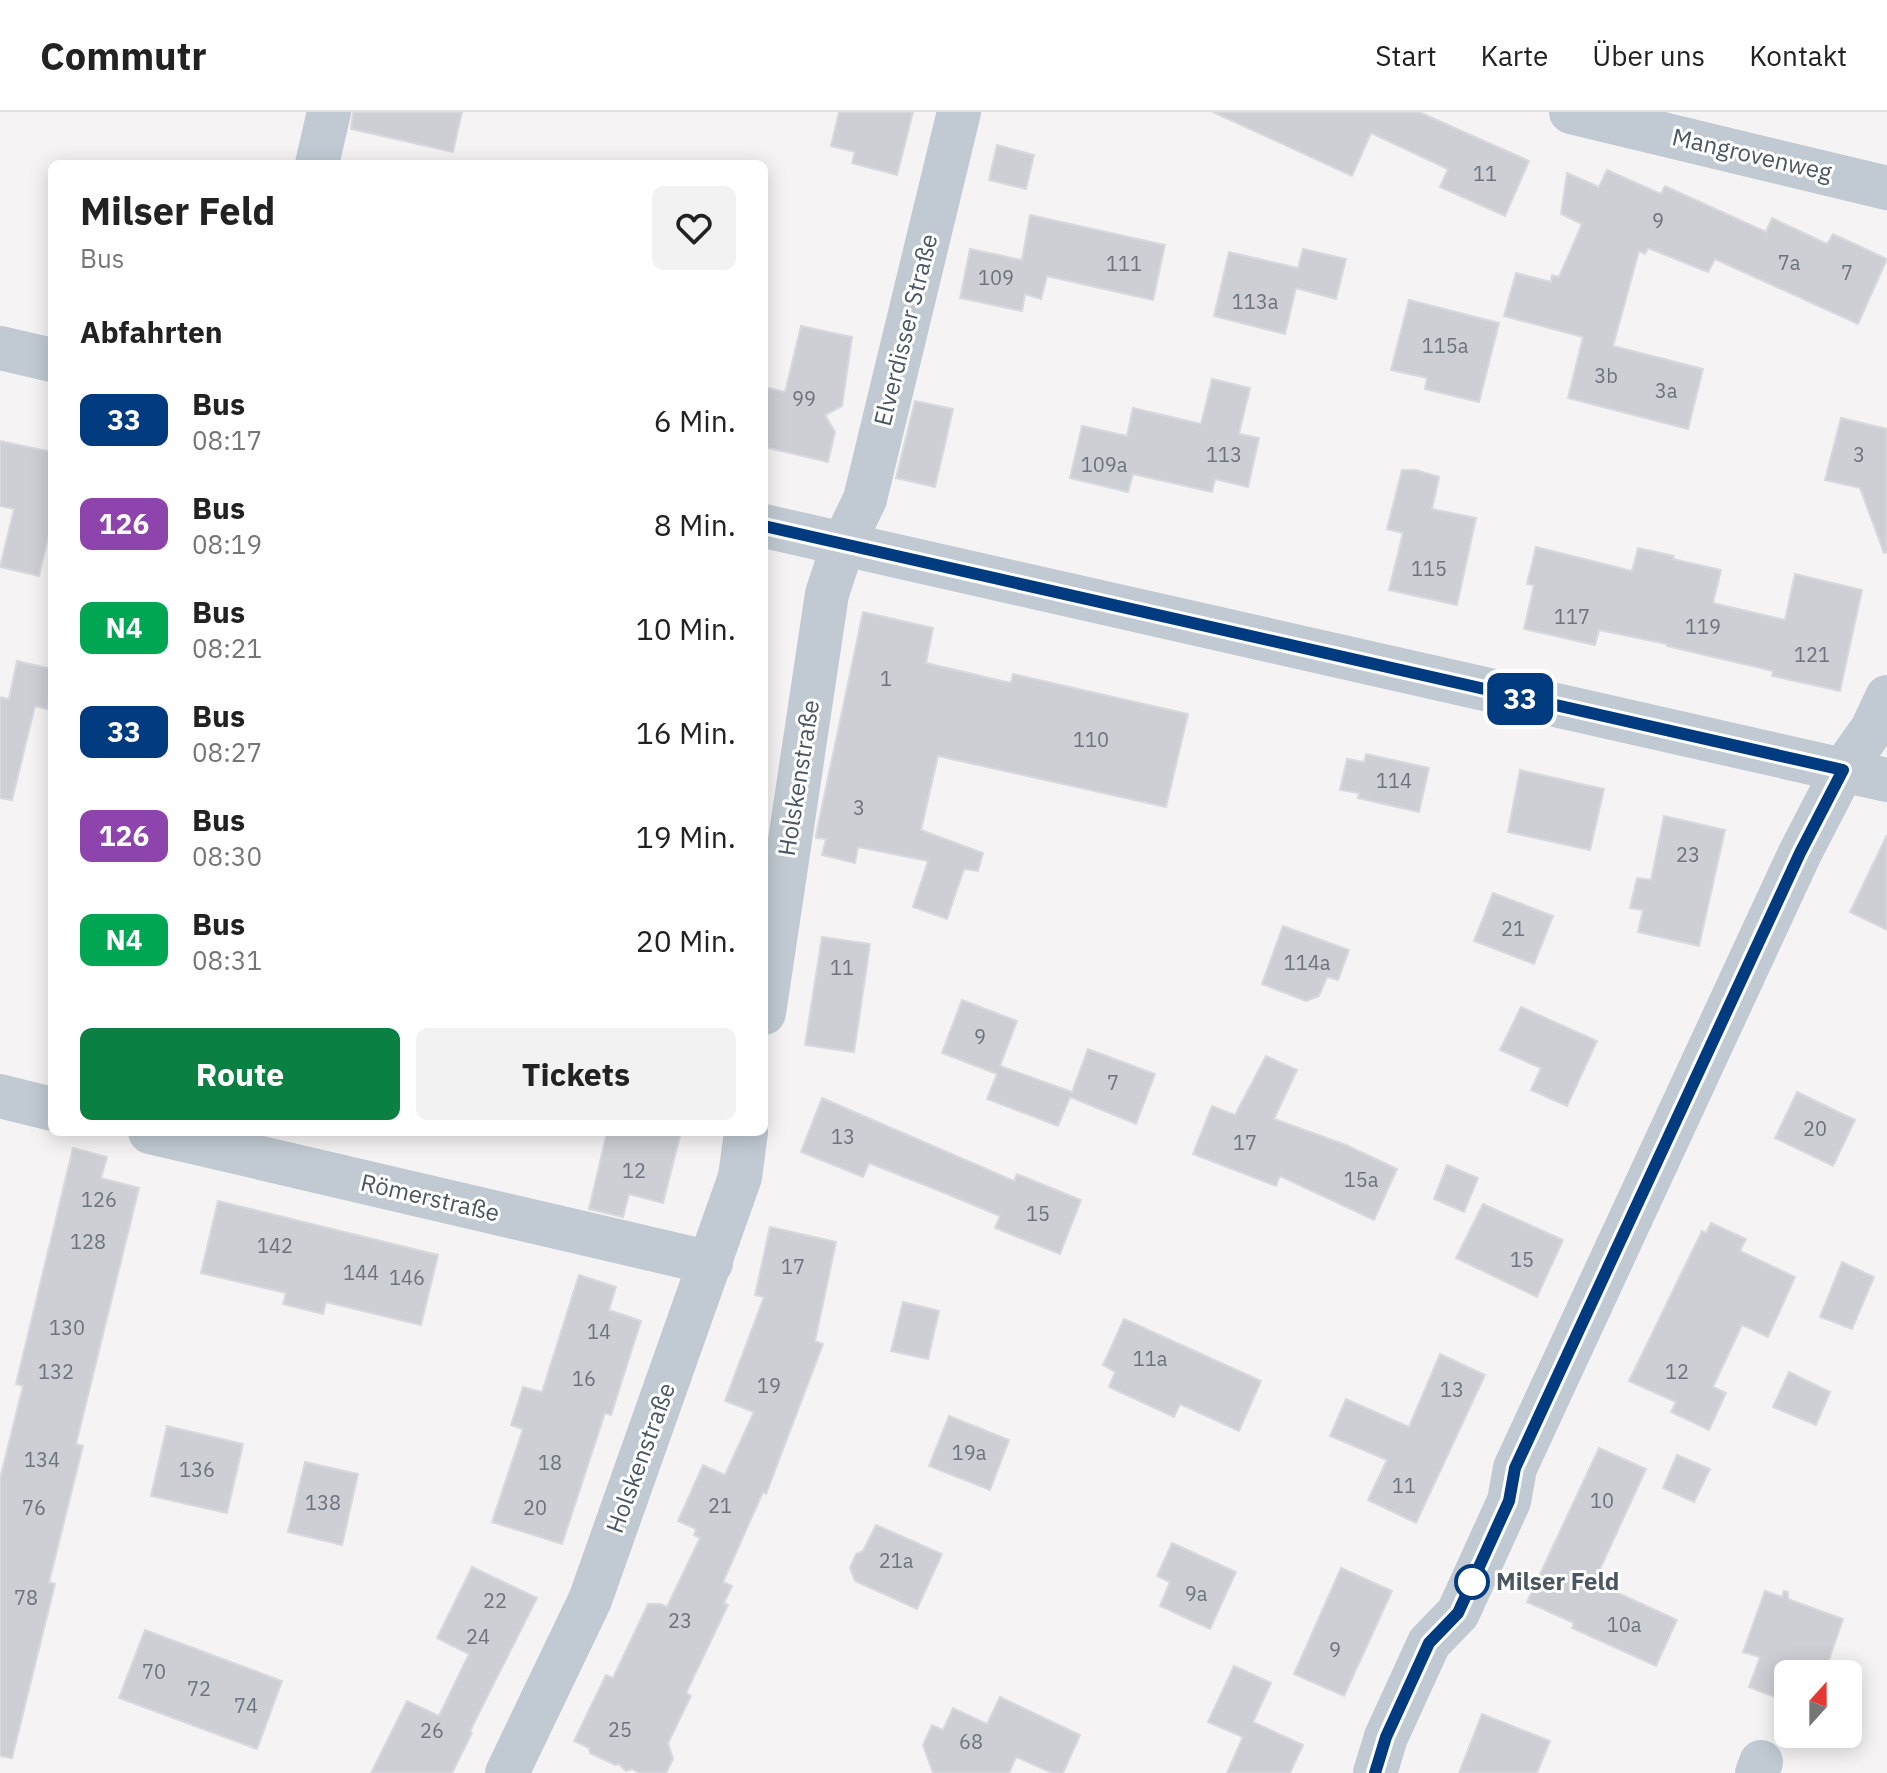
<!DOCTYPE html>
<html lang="de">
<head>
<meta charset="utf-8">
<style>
  :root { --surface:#fff; --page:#f2f2f2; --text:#222; --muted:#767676; --line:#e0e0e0; --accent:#0b8043 }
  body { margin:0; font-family:"IBM Plex Sans",sans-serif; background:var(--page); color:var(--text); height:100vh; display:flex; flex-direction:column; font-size:30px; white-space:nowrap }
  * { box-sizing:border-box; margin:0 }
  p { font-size:26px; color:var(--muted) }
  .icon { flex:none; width:44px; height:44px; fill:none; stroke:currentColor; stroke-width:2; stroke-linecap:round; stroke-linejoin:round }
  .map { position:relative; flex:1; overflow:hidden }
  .details { position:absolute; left:48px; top:48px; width:720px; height:976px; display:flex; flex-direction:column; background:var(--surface); border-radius:12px; box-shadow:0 4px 20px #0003 }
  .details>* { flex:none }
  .badge { padding:0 16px; border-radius:12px; font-size:28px; line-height:52px }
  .needle { width:52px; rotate:21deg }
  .buttons { position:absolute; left:1774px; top:1548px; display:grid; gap:16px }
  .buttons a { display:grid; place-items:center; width:88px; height:88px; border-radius:12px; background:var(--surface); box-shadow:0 4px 20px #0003; font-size:40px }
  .map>.badge { position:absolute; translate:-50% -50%; box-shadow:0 0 0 4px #fff }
  h2 { padding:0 32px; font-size:30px; line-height:72px }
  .round { display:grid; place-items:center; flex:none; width:84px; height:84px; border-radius:12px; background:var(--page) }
  .headline { display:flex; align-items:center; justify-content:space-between; height:136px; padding:0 32px }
  h1 { font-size:38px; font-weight:700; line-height:60px }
  .button { display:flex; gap:16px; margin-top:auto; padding:16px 32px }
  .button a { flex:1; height:92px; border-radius:12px; background:var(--accent); color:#fff; font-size:32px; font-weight:700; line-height:92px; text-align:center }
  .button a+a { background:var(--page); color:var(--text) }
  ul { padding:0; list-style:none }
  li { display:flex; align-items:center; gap:24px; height:104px; padding:0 32px }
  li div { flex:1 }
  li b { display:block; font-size:30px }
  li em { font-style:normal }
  li .badge { min-width:88px; font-weight:700; text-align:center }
  header { display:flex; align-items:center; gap:48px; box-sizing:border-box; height:112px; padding:0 40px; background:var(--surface); border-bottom:2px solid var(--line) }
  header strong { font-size:38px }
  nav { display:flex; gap:44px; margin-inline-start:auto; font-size:28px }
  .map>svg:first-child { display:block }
</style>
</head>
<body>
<header>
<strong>Commutr</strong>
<nav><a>Start</a><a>Karte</a><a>Über uns</a><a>Kontakt</a></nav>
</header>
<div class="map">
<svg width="1887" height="1661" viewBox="0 0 1887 1661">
  <rect width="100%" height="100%" fill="#f5f3f3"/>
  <g fill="#cdcfd5" stroke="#d7d9de" stroke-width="2">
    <path d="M353 0H462L453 40 351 17Z"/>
    <path d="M839 0H913L897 63 852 51 855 40 831 34Z"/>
    <path d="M1213 0H1419L1529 49 1505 104 1440 75 1448 57 1371 21 1352 64Z"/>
    <path d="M997 33 1034 43 1026 77 989 68Z"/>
    <path d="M1607 58 1661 82 1665 74 1766 120 1772 106 1827 132 1833 122 1887 147 1858 212 1715 147 1708 160 1648 136 1645 142 1639 139 1613 234 1703 257 1688 317 1568 286 1583 225 1504 204 1516 161 1551 170 1552 163 1559 165 1582 112 1561 102 1567 61 1599 75Z"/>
    <path d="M1030 103 1165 133 1153 188 1047 164 1041 187 1025 182 1022 199 960 186 970 137 1022 148Z"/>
    <path d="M1303 137 1346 147 1336 187 1296 176 1285 222 1214 204 1229 140 1298 156Z"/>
    <path d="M1409 188 1499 211 1479 290 1425 277 1427 266 1391 258Z"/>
    <path d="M801 214 852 225 842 294 825 303 835 320 828 350 764 335V275L785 280Z"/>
    <path d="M1212 267 1250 276 1239 322 1259 326 1248 375 1215 367 1212 380 1133 362 1128 380 1070 366 1082 314 1127 324 1133 296 1201 312Z"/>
    <path d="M915 289 953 297 935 375 896 366Z"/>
    <path d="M1841 306 1887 317V440L1884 441 1860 376 1825 368Z"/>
    <path d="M0 329 52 340V426L48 425 39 464 0 455 14 397 0 394Z"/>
    <path d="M1402 358H1416L1439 365 1432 397 1476 406 1457 493 1389 478 1403 421 1387 417Z"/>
    <path d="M1536 435 1632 459 1638 436 1674 444 1673 447 1721 458 1713 491 1785 508 1795 462 1862 478 1840 579 1772 564 1773 559 1667 534V532L1599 518 1595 533 1524 517 1534 473 1527 472Z"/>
    <path d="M863 500 933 516 926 551 1011 571 1013 562 1188 602 1166 695 938 644 921 718 983 741 978 759 964 757 947 807 913 795 928 749 858 735 855 751 822 743 826 727 816 726V723Z"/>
    <path d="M17 549 52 557V575L47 597 35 594 12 688 0 686V585L9 587Z"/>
    <path d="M1366 642 1429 656 1419 700 1358 686 1359 681 1340 678 1347 647 1364 650Z"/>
    <path d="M1520 658 1604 677 1590 738 1508 720Z"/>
    <path d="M1664 704 1725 718 1699 834 1638 820 1643 798 1630 796 1637 766 1651 768Z"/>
    <path d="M1887 723V818L1850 800Z"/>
    <path d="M1493 781 1553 804 1534 852 1474 829Z"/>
    <path d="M1283 814 1349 838 1338 868 1327 865 1319 884 1306 889 1262 872Z"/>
    <path d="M822 825 870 832 854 940 805 933Z"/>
    <path d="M962 888 1017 909 1000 954 1072 980 1088 937 1155 962 1136 1012 1070 985 1058 1014 987 987 997 962 942 941Z"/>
    <path d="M1521 895 1597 929 1567 994 1531 978 1541 956 1500 938Z"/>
    <path d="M1266 944 1297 958 1274 1007 1346 1033 1397 1057 1374 1108 1280 1064 1276 1074 1193 1042 1212 994 1235 1003Z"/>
    <path d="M1797 980 1855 1008 1833 1054 1775 1026Z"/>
    <path d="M822 986 1014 1069 1017 1062 1081 1088 1060 1142 995 1116 1000 1104 940 1079 869 1051 863 1065 801 1040Z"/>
    <path d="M607 1020H681L663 1091 629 1082 623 1105 589 1097Z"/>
    <path d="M73 1036 107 1045 101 1066 139 1076 76 1332 83 1334 49 1470 55 1472 12 1646 0 1644V1367L23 1274 16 1272Z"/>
    <path d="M1447 1053 1478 1066 1464 1100 1434 1087Z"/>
    <path d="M218 1089 438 1143 421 1213 326 1190 323 1202 283 1192 286 1181 201 1161Z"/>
    <path d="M1483 1092 1563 1128 1537 1185 1456 1146Z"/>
    <path d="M1711 1111 1746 1127 1740 1139 1795 1165 1768 1225 1742 1213 1713 1275 1726 1281 1709 1318 1671 1300 1676 1290 1629 1269 1702 1119 1706 1121Z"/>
    <path d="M770 1115 836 1130 815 1229 823 1232 766 1382 763 1380 723 1470 732 1474 724 1491 728 1493 686 1581 691 1584 668 1631 673 1647 666 1661H639L632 1657 626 1659 619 1652 615 1653 590 1641 589 1636 574 1629 606 1563 613 1566 648 1492H661L667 1495 700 1426 694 1423 696 1417 678 1409 703 1353 725 1363 754 1300 725 1289 764 1185 755 1183Z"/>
    <path d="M1842 1150 1874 1165 1852 1217 1820 1205Z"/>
    <path d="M579 1163 616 1175 609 1198 641 1209 611 1303 605 1301 562 1432 492 1410 523 1317 511 1313 523 1275 542 1280Z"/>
    <path d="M903 1190 939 1199 928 1247 891 1239Z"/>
    <path d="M1124 1207 1261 1269 1239 1319 1180 1292 1174 1305 1109 1275 1115 1260 1103 1253Z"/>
    <path d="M1440 1242 1485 1263 1416 1411 1368 1388 1387 1348 1330 1324 1346 1287 1409 1315Z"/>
    <path d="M1789 1260 1830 1280 1816 1313 1773 1295Z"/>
    <path d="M949 1304 1009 1328 990 1378 929 1354Z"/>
    <path d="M167 1314 243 1332 227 1401 151 1384Z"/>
    <path d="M1599 1336 1646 1357 1594 1470 1677 1508 1656 1554 1572 1516 1574 1511 1527 1490Z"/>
    <path d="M1677 1343 1710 1357 1694 1390 1663 1376Z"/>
    <path d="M305 1350 358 1362 342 1433 288 1420Z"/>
    <path d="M876 1413 942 1442 917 1497 855 1469 850 1456 856 1442 863 1439Z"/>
    <path d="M1172 1431 1236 1460 1210 1517 1160 1494 1170 1470 1157 1464Z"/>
    <path d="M472 1455 537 1486 470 1619 472 1621 452 1661H371L407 1589 439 1604 469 1542 437 1526Z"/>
    <path d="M1341 1456 1392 1479 1344 1584 1294 1562Z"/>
    <path d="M1765 1479 1782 1485 1784 1479 1788 1480V1487L1843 1507 1824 1562H1788V1590L1749 1575 1760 1545 1743 1540Z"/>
    <path d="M145 1518 282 1569 257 1637 119 1586Z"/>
    <path d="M1234 1554 1271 1571 1253 1610 1303 1633 1290 1661H1227L1243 1625 1208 1610Z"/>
    <path d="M1000 1585 1080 1623 1063 1661H1052L1016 1645 1009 1661H933L923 1633 932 1613 943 1618 953 1596 987 1612Z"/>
    <path d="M1482 1602 1550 1629 1537 1661H1459Z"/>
  </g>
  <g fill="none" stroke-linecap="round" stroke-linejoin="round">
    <g stroke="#c1cad2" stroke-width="44">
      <path d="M1571 0 1887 76"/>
      <path d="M317 52 329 0"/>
      <path d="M0 236 52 248"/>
      <path d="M764 414 1887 668"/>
      <path d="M764 901 827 482 843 433 865 387 959 0"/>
      <path d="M0 984 52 997"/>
      <path d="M150 1020 711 1151"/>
      <path d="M507 1661 590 1488 740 1065 746 1020"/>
      <path d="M1375 1661 1386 1625 1429 1531 1458 1501 1509 1389 1515 1356 1800 741 1843 658 1872 617 1887 585"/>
      <path d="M1757 1661 1761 1650"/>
    </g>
  </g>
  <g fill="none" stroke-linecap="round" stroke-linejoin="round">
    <g stroke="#fff" stroke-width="18">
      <path id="line" d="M764 414 1843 658 1800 741 1515 1356 1509 1389 1458 1501 1429 1531 1386 1625 1375 1661"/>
    </g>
    <use href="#line" stroke="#003b80" stroke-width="12"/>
  </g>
  <circle fill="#fff" stroke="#003b80" stroke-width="4" cx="1472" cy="1470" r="16"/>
  <g text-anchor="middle" stroke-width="6" stroke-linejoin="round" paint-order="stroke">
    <g font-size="20" fill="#6b747e">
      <text x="1485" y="69">11</text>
      <text x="1658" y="116">9</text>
      <text x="1789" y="158">7a</text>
      <text x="1124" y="159">111</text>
      <text x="1847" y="168">7</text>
      <text x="996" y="173">109</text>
      <text x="1255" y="197">113a</text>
      <text x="1445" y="241">115a</text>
      <text x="1606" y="271">3b</text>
      <text x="1666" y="286">3a</text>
      <text x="804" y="294">99</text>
      <text x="1224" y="350">113</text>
      <text x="1859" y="350">3</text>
      <text x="1104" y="360">109a</text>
      <text x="1429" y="464">115</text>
      <text x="1572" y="512">117</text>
      <text x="1703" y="522">119</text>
      <text x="1812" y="550">121</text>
      <text x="886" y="574">1</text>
      <text x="1091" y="635">110</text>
      <text x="1394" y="676">114</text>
      <text x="859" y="703">3</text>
      <text x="1688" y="750">23</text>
      <text x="1513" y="824">21</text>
      <text x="1307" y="858">114a</text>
      <text x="842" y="863">11</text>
      <text x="980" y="932">9</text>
      <text x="1113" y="978">7</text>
      <text x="1815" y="1024">20</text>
      <text x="843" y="1032">13</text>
      <text x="1245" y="1038">17</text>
      <text x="634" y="1066">12</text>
      <text x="1361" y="1075">15a</text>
      <text x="99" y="1095">126</text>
      <text x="1038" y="1109">15</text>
      <text x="88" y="1137">128</text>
      <text x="275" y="1141">142</text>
      <text x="1522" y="1155">15</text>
      <text x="793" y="1162">17</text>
      <text x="361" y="1168">144</text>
      <text x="407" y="1173">146</text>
      <text x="67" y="1223">130</text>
      <text x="599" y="1227">14</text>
      <text x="1150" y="1254">11a</text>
      <text x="56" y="1267">132</text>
      <text x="1677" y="1267">12</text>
      <text x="584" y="1274">16</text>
      <text x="769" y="1281">19</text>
      <text x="1452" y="1285">13</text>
      <text x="969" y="1348">19a</text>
      <text x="42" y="1355">134</text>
      <text x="550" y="1358">18</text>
      <text x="197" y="1365">136</text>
      <text x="1404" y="1381">11</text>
      <text x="1602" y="1396">10</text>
      <text x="323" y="1398">138</text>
      <text x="720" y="1401">21</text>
      <text x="34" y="1403">76</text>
      <text x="535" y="1403">20</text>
      <text x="896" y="1456">21a</text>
      <text x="1196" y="1489">9a</text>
      <text x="26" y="1493">78</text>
      <text x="495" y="1496">22</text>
      <text x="680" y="1516">23</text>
      <text x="1624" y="1520">10a</text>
      <text x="478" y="1532">24</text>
      <text x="1335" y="1545">9</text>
      <text x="154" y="1567">70</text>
      <text x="199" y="1584">72</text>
      <text x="246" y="1601">74</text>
      <text x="620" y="1625">25</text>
      <text x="432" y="1626">26</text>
      <text x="971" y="1637">68</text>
    </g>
    <g font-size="24" fill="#4a5661" stroke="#fff">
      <text transform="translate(1752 43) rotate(13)" y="8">Mangrovenweg</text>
      <text transform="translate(906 218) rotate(-76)" y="8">Elverdisser Straße</text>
      <text transform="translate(799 666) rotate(-81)" y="8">Holskenstraße</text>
      <text transform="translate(430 1086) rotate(13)" y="8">Römerstraße</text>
      <text transform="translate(641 1346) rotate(-70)" y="8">Holskenstraße</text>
    </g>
    <g font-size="24" font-weight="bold" fill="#4a5661" stroke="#fff" text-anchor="start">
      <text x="1496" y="1478">Milser Feld</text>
    </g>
  </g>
</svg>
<div class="buttons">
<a><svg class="needle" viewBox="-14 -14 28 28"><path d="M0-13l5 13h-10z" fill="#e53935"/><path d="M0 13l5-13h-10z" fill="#767676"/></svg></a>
</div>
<b class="badge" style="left:1520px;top:587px;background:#003b80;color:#fff">33</b>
<section class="details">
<div class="headline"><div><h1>Milser Feld</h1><p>Bus</p></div><a class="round"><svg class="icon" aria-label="heart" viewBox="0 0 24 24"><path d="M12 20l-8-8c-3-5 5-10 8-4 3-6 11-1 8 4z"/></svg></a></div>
<h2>Abfahrten</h2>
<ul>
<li><span class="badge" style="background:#003b80;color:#fff">33</span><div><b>Bus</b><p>08:17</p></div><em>6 Min.</em></li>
<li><span class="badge" style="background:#8e44ad;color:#fff">126</span><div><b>Bus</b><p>08:19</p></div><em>8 Min.</em></li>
<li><span class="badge" style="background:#00a651;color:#fff">N4</span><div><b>Bus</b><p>08:21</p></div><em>10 Min.</em></li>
<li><span class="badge" style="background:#003b80;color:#fff">33</span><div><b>Bus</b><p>08:27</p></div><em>16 Min.</em></li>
<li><span class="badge" style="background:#8e44ad;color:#fff">126</span><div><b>Bus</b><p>08:30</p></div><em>19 Min.</em></li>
<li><span class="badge" style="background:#00a651;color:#fff">N4</span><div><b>Bus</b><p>08:31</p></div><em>20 Min.</em></li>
</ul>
<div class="button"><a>Route</a><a>Tickets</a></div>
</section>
</div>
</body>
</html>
